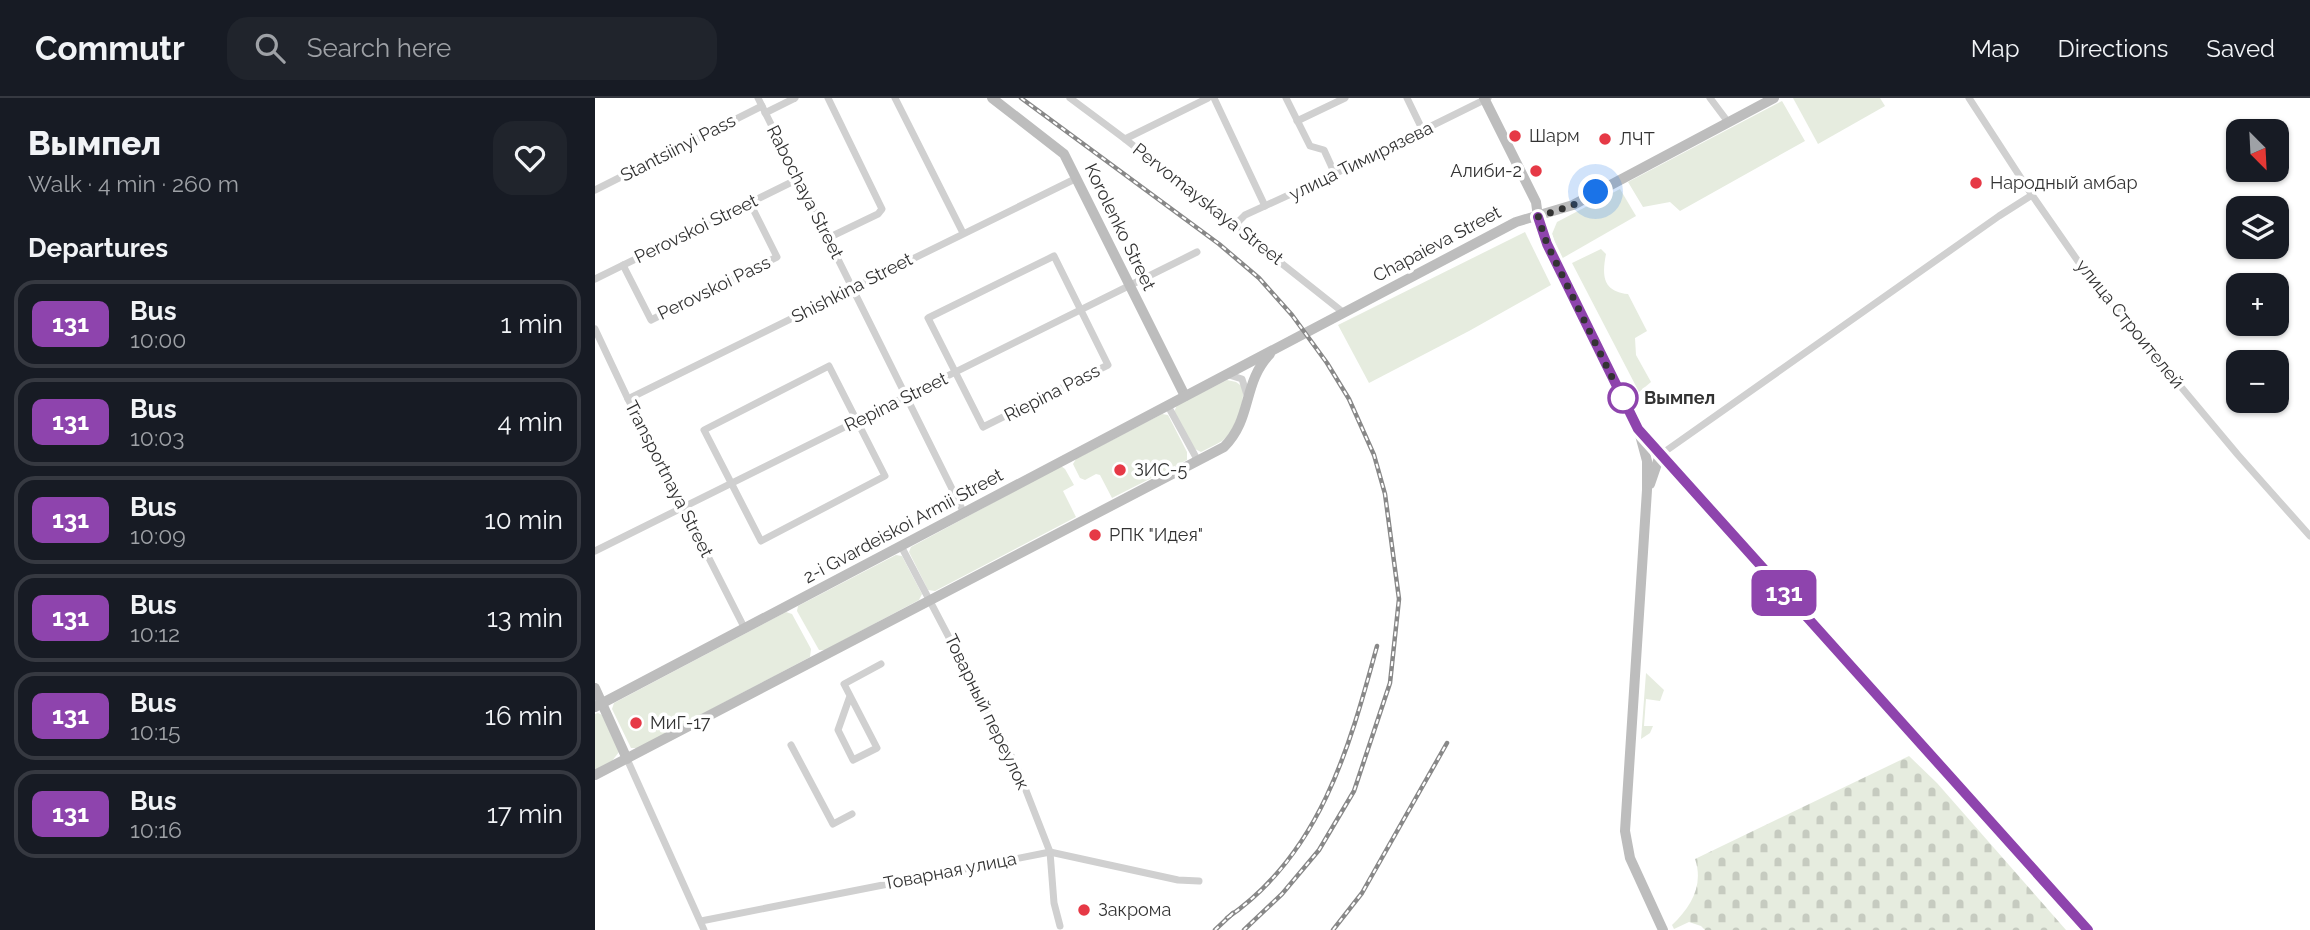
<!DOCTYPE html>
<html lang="en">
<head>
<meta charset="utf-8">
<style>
  :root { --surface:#171b24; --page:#20242c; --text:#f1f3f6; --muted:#9ea1a6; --line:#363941 }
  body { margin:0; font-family:Raleway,sans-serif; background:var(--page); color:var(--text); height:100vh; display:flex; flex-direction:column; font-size:26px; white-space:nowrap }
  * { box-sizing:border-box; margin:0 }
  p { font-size:23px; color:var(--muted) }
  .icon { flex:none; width:38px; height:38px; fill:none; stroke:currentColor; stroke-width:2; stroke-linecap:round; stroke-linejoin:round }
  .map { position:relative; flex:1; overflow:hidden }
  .drawer { display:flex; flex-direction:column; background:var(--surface); width:595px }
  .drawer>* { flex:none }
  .badge { padding:0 14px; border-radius:10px; font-size:24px; line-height:46px }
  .needle { width:46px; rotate:156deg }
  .tools { position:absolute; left:1631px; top:21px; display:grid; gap:14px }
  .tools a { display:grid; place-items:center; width:63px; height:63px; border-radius:14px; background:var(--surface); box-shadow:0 2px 5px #0004; font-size:35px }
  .you { position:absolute; width:35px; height:35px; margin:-18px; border:5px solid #fff; border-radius:50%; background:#1a73e8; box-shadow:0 0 0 10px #1a73e833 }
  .map>.badge { position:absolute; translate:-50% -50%; box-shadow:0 0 0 4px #fff }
  h2 { padding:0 28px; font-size:26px; line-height:63px }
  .round { display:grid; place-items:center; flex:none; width:74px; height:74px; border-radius:21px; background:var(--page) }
  .headline { display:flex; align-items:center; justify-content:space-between; height:119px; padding:0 28px }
  h1 { font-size:33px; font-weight:800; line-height:52px }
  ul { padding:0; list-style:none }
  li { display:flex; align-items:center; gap:21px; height:88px; margin:0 14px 10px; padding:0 14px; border:4px solid var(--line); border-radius:21px }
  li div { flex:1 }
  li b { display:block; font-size:26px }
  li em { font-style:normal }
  li .badge { min-width:77px; font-weight:700; text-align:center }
  header { display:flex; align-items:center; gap:42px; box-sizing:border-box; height:98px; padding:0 35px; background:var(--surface); border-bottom:2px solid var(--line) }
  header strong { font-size:33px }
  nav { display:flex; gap:38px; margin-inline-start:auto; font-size:24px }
  .search { width:490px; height:63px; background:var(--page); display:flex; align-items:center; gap:18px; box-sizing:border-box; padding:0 24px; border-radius:21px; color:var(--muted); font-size:26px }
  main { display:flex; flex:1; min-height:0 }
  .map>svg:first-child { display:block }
</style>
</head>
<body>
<header>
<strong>Commutr</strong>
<div class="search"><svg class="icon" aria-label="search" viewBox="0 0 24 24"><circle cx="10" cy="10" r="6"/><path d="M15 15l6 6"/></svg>Search here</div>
<nav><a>Map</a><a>Directions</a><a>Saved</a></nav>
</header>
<main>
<section class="drawer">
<div class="headline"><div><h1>Вымпел</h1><p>Walk · 4 min · 260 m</p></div><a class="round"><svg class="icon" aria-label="heart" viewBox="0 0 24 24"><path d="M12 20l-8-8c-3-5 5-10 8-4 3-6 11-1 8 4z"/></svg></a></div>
<h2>Departures</h2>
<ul>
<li><span class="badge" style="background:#8e44ad;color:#fff">131</span><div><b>Bus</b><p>10:00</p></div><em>1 min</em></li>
<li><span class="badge" style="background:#8e44ad;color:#fff">131</span><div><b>Bus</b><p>10:03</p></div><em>4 min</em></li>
<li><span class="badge" style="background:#8e44ad;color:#fff">131</span><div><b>Bus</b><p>10:09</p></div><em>10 min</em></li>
<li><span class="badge" style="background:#8e44ad;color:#fff">131</span><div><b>Bus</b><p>10:12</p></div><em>13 min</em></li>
<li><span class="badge" style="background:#8e44ad;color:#fff">131</span><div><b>Bus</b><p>10:15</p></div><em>16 min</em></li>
<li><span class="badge" style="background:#8e44ad;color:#fff">131</span><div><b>Bus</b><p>10:16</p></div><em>17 min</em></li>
</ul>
</section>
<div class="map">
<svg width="1715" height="832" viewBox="0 0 1715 832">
  <defs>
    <pattern id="cemetery-stones" width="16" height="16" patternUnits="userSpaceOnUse" patternTransform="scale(1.75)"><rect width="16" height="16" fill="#e6ecdf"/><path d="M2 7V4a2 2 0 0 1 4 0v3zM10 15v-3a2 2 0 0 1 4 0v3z" fill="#c6cbc0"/></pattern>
  </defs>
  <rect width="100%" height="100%" fill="#fff"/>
  <g fill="#e6ecdf">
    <path d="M1198 0H1285L1290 8 1223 46Z"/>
    <path d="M1187 3 1210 43 1085 113 1075 104 1048 109 1033 84Z"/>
    <path d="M1025 91 1041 118 966 161 957 136 962 124Z"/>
    <path d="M930 134 956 187 874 233 774 285 743 227Z"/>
    <path d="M1006 151 1011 156C1007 177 1007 193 1033 196L1052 233 1040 240 1041 257 1056 284 1044 294 977 165Z"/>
    <path d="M632 282 641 284 648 289C650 303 640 334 627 343 621 347 613 350 606 354L598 350 579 314 582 307Z"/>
    <path d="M567 316 573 317 592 354V362L517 400 505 377 501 376 490 382 485 380 478 366 481 361Z"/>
    <path d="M466 368 470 371 479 387 468 393 481 419 340 493 333 492 314 454 316 449Z"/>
    <path d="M301 457 307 458 327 496 324 502 230 552H224L202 513 203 508Z"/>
    <path d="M191 514 197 516 216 551 215 559 43 650H36L17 611 19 605Z"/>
    <path d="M1051 575 1069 592 1065 603 1051 601 1049 628H1058L1055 635 1046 641Z"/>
    <path d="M3 615 7 617 24 654 17 663 0 672V616Z"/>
  </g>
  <path fill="url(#cemetery-stones)" d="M1314 658 1342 685 1471 832H1110L1106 828 1094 824 1079 831 1077 827C1096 809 1109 787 1100 761Z"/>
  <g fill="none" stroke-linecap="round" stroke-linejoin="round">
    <g stroke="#d0d0d0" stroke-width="7">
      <path d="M163 0 369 415"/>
      <path d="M300 0 368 135"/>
      <path d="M475 0 530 41 749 215"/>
      <path d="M619 0 670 108"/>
      <path d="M691 0 715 48 729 52 740 76"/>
      <path d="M812 0 828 33"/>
      <path d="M1115 0 1133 24"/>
      <path d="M1374 0 1437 97 1494 179 1643 357 1715 438"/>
      <path d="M170 15 200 0"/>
      <path d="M702 23 750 0"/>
      <path d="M530 41 613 0"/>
      <path d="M0 92 167 8"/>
      <path d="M640 127 650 117 733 79 893 0"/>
      <path d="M233 140 283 116 287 111 233 0"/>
      <path d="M459 158 513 267 388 329 333 220Z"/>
      <path d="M28 167 56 222 182 159 155 105"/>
      <path d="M0 181 203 81"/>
      <path d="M0 231 33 301 150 531"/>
      <path d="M234 268 290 378 166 443 109 332Z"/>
      <path d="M631 276 647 281 652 297"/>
      <path d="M33 301 482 80"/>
      <path d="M573 308 603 363"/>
      <path d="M1065 357 1404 118 1437 97"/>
      <path d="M306 448 421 667 455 754 459 805 465 828"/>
      <path d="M0 453 602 154"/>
      <path d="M255 598 243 632 258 662 282 650 249 586 286 566"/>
      <path d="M196 647 238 726 257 716"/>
      <path d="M32 661 109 832"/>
      <path d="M106 823 455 754 583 782 604 783"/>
    </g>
    <g stroke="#bdbdbd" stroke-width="10">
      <path d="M397 0 469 56 590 298"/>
      <path d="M889 0 941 104 943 119 952 146 1043 331 1493 832"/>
      <path d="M1045 337 1052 363V392L1030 733 1035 760 1068 832"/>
      <path d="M1055 386 1065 357"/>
      <path d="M0 590 32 661"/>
      <path d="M0 609 921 124 978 107 1179 0"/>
      <path d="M0 677 629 349C658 320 647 285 675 256"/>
    </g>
    <g stroke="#888" stroke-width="4.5">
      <g id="rail">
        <path d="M426 0 624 146 664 180 697 217 732 265 754 301 779 357 790 396 804 501 795 585 759 693 724 752 687 796 649 832"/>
        <path d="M632 820C725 756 754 651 782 548"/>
        <path d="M620 832 638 815"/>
        <path d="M738 832 767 795 852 645"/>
      </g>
    </g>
    <use href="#rail" stroke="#fff" stroke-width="2" stroke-dasharray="5" stroke-linecap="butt"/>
  </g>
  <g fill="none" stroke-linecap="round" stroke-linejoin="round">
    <g stroke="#fff" stroke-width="16">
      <path id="line" d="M943 119 952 146 1043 331 1493 832"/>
    </g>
    <use href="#line" stroke="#8e44ad" stroke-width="10"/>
    <path stroke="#333" stroke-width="7" stroke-dasharray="0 12.6" d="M1001 94 978 107 943 119 952 146 1028 302V300"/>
  </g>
  <g fill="#e63946" stroke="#fff" stroke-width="2.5">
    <circle cx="920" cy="38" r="7"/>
    <circle cx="1010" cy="41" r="7"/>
    <circle cx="941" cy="73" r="7"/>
    <circle cx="1381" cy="85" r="7"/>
    <circle cx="525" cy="372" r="7"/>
    <circle cx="500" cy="437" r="7"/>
    <circle cx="41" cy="625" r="7"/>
    <circle cx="489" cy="812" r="7"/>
  </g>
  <circle fill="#fff" stroke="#8e44ad" stroke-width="3.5" cx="1028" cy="300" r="14"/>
  <g text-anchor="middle" stroke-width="7" stroke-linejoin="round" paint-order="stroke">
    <g font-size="18" fill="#333" stroke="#fff" text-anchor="start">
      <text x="934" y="44">Шарм</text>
      <text x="1024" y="47">ЛЧТ</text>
      <text x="927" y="79" text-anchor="end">Алиби-2</text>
      <text x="1395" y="91">Народный амбар</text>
      <text x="539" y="378">ЗИС-5</text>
      <text x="514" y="443">РПК "Идея"</text>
      <text x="55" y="631">МиГ-17</text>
      <text x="503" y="818">Закрома</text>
    </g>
    <g font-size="18" fill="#333" stroke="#fff">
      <text transform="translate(83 50) rotate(-27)" y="6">Stantsiinyi Pass</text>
      <text transform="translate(766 63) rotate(-26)" y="6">улица Тимирязева</text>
      <text transform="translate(210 94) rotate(63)" y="6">Rabochaya Street</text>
      <text transform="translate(613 106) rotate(38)" y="6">Pervomayskaya Street</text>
      <text transform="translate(525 129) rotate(64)" y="6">Korolenko Street</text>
      <text transform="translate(101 131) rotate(-26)" y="6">Perovskoi Street</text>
      <text transform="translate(842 146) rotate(-28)" y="6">Chapaieva Street</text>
      <text transform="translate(119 190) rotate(-26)" y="6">Perovskoi Pass</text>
      <text transform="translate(257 190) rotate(-27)" y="6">Shishkina Street</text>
      <text transform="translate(1535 226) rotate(51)" y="6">улица Строителей</text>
      <text transform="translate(457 295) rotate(-27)" y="6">Riepina Pass</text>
      <text transform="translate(301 304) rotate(-26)" y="6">Repina Street</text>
      <text transform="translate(74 381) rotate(63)" y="6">Transportnaya Street</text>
      <text transform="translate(308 428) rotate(-28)" y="6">2-i Gvardeiskoi Armii Street</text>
      <text transform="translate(392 614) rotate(64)" y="6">Товарный переулок</text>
      <text transform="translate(355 773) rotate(-11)" y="6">Товарная улица</text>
    </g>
    <g font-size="18" font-weight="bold" fill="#333" stroke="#fff" text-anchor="start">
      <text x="1049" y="306">Вымпел</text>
    </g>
  </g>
</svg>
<div class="tools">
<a><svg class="needle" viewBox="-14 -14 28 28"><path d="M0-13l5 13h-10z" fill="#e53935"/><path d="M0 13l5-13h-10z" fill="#9ea1a6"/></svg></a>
<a><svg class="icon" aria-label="layers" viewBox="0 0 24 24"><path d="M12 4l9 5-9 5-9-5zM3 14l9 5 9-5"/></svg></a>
<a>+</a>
<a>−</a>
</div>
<div class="you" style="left:1001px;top:94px"></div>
<b class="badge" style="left:1189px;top:495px;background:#8e44ad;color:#fff">131</b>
</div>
</main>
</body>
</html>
